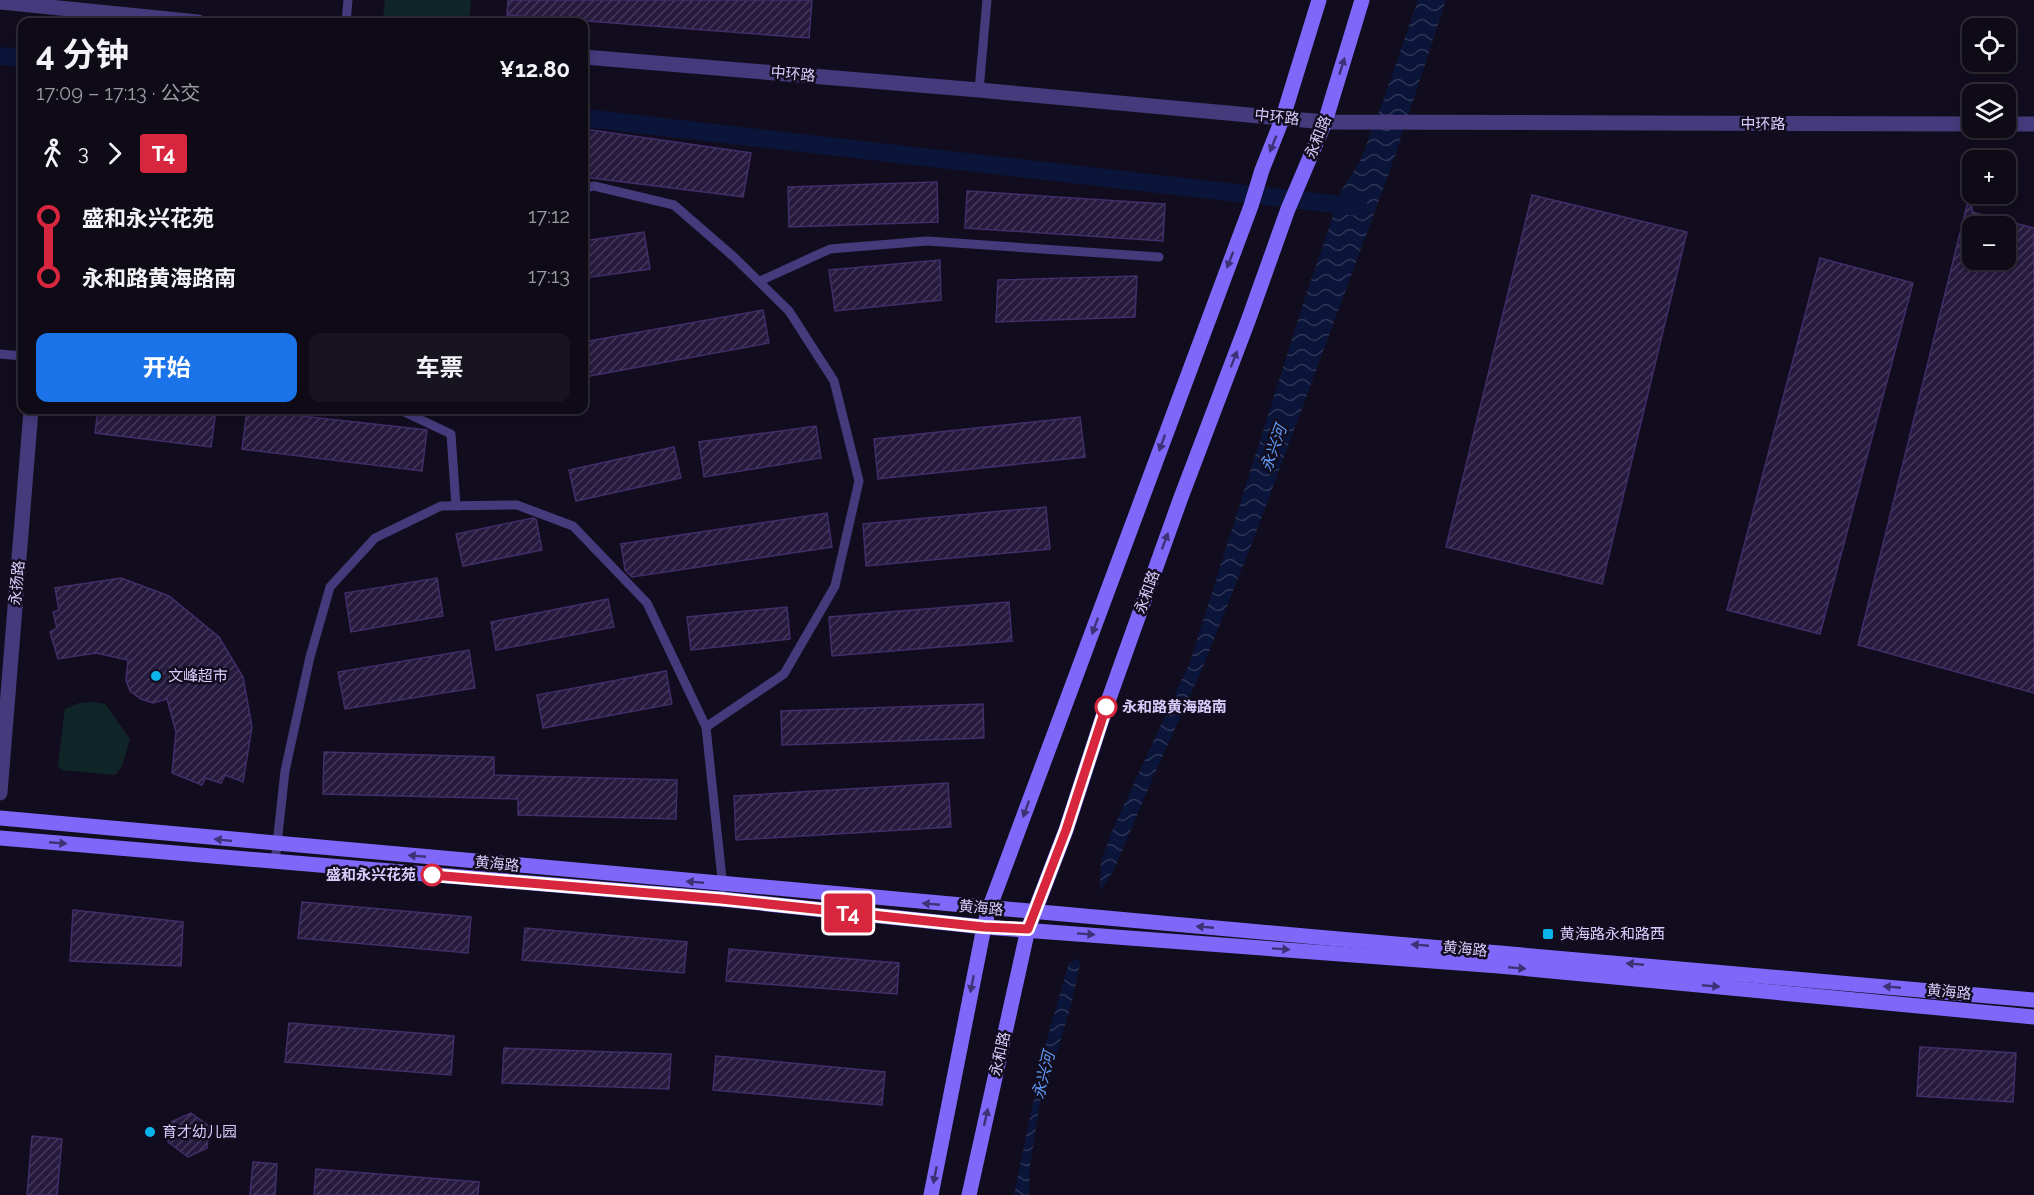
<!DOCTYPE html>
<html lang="zh">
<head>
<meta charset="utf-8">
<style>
  :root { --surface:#0e0a16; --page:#17131f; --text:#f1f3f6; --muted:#9b9aa1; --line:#2e2b35; --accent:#1a73e8 }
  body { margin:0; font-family:Raleway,"Noto Sans SC",sans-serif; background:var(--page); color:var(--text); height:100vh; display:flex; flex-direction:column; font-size:22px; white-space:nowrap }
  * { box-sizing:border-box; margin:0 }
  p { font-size:20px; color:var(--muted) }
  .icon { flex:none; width:33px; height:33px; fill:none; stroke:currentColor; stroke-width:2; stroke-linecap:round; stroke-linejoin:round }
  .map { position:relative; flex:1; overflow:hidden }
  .details { position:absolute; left:18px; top:18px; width:570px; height:396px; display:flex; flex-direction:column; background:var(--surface); border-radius:12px; box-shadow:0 3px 9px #0003,0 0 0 2px var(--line) }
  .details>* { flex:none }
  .badge { padding:0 12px; border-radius:4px; font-size:21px; line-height:39px }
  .tools { position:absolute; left:1962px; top:18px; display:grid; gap:12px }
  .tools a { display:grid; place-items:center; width:54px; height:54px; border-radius:12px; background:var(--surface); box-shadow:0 3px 9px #0003,0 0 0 2px var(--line); font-size:30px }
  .map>.badge { position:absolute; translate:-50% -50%; box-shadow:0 0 0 3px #fff }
  .legs { display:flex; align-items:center; gap:9px; height:66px; padding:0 18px; font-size:20px }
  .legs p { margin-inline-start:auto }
  .overview { display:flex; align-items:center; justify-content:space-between; height:102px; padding:0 18px }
  h1 { font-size:33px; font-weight:700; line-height:45px }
  .action { display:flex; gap:12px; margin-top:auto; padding:12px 18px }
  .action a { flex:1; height:69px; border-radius:12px; background:var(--accent); color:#fff; font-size:24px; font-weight:700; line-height:69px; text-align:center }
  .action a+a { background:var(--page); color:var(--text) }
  ul { padding:0 18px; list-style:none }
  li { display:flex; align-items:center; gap:21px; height:60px; font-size:22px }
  li i { display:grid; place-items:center; width:9px; height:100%; margin:0 8px; background:currentColor }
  li i::after { content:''; width:15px; height:15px; margin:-8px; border:4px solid; border-radius:50%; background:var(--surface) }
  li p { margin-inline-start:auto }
  li:first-child i { background:linear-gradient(#0000 50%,currentColor 0) }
  li:last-child i { background:linear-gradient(currentColor 50%,#0000 0) }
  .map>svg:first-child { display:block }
</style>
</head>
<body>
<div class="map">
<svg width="2034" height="1195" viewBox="0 0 2034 1195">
  <defs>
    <pattern id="water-waves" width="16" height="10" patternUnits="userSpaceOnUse" patternTransform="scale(1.5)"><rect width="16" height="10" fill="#0b1539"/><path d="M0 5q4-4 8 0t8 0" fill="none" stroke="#2e3657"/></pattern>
    <pattern id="building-hatch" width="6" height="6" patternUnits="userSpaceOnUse" patternTransform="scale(1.5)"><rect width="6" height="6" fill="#261a3e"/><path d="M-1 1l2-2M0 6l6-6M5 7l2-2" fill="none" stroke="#453a5b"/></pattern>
  </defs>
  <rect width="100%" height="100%" fill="#120d1e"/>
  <g fill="#102528">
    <path d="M385 0H471L469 22H419L383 19Z"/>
    <path d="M92 702 105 704 130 739 122 766 115 775 62 770 58 766 65 709 79 703Z"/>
  </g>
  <g fill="url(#water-waves)">
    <path d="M1418 0H1446L1392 165 1257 530 1202 669 1154 775 1114 870 1100 891 1101 862 1112 831 1190 662 1306 295 1342 190 1361 159 1383 101Z"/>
    <path d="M1078 958 1080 965 1071 1005 1056 1056 1040 1102 1030 1165 1029 1195H1014L1044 1050 1069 963Z"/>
  </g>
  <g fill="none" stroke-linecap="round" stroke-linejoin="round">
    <g stroke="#0b1539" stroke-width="18">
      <path d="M0 56 22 58"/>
      <path d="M584 118 1359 207"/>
    </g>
  </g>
  <g fill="url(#building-hatch)" stroke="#412d69" stroke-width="1.5" fill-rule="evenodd">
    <path d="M508 0H812L809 38 507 15Z"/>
    <path d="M584 129 751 153 743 197 584 177Z"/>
    <path d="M937 182 938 222 789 227 788 187Z"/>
    <path d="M967 191 1165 204 1163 241 965 228Z"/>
    <path d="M1532 195 1687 232 1602 584 1446 547Z"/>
    <path d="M1967 205H1972V212L2034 228V693L1858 645ZM1972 226H2006V260H1972Z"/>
    <path d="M644 232 650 269 584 278V241Z"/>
    <path d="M1820 258 1913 283 1820 634 1727 610Z"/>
    <path d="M940 260 941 300 835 311 829 270Z"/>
    <path d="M1137 276 1135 317 996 322 998 280Z"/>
    <path d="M763 310 769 343 584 377V342Z"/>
    <path d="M98 410H216L211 447 95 433Z"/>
    <path d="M247 410 427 430 422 471 242 449Z"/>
    <path d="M1080 417 1085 457 878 479 874 439Z"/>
    <path d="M816 426 821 458 704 477 699 442Z"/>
    <path d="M674 447 681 478 576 501 569 470Z"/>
    <path d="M1046 507 1050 549 866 566 863 524Z"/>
    <path d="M827 513 832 547 632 577 625 570 621 544Z"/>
    <path d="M533 518 536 519 542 550 463 566 456 534Z"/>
    <path d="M121 578 169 596 219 637 243 677 252 727 243 782 225 775 221 783 205 778 202 785 172 773 176 732 167 699 153 703 141 699 130 691 126 680 128 660 96 653 58 659 50 632 57 628 53 612 59 610 55 588Z"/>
    <path d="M437 578 443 616 351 632 345 593Z"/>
    <path d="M608 599 614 627 496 650 491 622Z"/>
    <path d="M1009 602 1012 641 832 656 829 617Z"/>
    <path d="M787 607 790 639 691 650 687 617Z"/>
    <path d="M469 650 475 688 345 709 338 672Z"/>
    <path d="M666 671 672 704 543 728 537 695Z"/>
    <path d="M983 704 984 738 782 745 781 711Z"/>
    <path d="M324 752 494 757V775L677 780 676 819 518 815V799L323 794Z"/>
    <path d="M948 783 951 827 736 840 734 796Z"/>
    <path d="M302 902 471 917 468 953 298 938Z"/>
    <path d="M73 910 183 922 181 966 70 961Z"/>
    <path d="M525 928 687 942 684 973 522 960Z"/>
    <path d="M729 949 899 963 897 994 726 981Z"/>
    <path d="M289 1023 454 1036 451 1075 285 1062Z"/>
    <path d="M1920 1047 2016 1053 2013 1102 1917 1096Z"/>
    <path d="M504 1048 671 1054 669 1089 502 1083Z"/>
    <path d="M716 1056 885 1072 882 1105 713 1090Z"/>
    <path d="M191 1113 209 1126 207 1148 188 1157 168 1142 171 1122Z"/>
    <path d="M32 1136 62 1139 57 1195H27Z"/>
    <path d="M253 1162 277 1164 275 1195H250Z"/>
    <path d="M316 1169 479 1182 478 1195H314Z"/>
  </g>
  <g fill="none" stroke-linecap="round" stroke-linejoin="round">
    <g stroke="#453a7b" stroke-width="9">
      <path d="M346 22 348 0"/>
      <path d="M979 90 987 0"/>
      <path d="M584 188 594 186 674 205 735 258 789 311 834 381 859 481 835 586 784 674 706 727"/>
      <path d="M760 281 830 249 927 241 1159 257"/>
      <path d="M0 354 22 356"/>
      <path d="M400 410 451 434 456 506"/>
      <path d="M275 862 285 771 310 657 330 587 375 538 441 506 517 505 573 526 647 603 706 727 723 888"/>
    </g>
    <g stroke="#453a7b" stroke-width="15">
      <path d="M0 2 198 22"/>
      <path d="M584 57 979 90 1325 122 1972 124"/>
      <path d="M2006 124H2034"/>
      <path d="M0 793 31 410"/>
    </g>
    <g stroke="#7f68f9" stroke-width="15">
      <path d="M0 818C678 884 1356 939 2034 1000"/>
      <path d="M0 838 721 899 984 927 1499 966 2034 1017"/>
      <path d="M931 1195 984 927 989 909 1251 206 1262 170 1283 117 1319 0"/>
      <path d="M969 1195 1028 929 1066 830 1106 707 1180 500 1248 321 1288 209 1325 122 1362 0"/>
    </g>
  </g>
  <defs><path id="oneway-solid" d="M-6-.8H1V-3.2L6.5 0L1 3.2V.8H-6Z" transform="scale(1.5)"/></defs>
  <g fill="#3e3176">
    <use href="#oneway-solid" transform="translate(1342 66) rotate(-73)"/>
    <use href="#oneway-solid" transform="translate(1273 144) rotate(112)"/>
    <use href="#oneway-solid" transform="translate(1230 260) rotate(111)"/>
    <use href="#oneway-solid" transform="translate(1234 359) rotate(-69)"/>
    <use href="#oneway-solid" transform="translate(1162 443) rotate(110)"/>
    <use href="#oneway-solid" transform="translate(1165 541) rotate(-70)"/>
    <use href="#oneway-solid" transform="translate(1095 626) rotate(110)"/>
    <use href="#oneway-solid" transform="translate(1026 809) rotate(110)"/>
    <use href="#oneway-solid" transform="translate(223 840) rotate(-174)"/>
    <use href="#oneway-solid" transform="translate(58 843) rotate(5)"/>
    <use href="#oneway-solid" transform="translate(417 856) rotate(-175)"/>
    <use href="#oneway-solid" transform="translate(695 882) rotate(-175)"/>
    <use href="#oneway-solid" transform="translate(931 904) rotate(-175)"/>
    <use href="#oneway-solid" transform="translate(1205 927) rotate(-175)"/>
    <use href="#oneway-solid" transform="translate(1086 934) rotate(4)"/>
    <use href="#oneway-solid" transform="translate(1420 945) rotate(-175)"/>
    <use href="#oneway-solid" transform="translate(1281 949) rotate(4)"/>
    <use href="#oneway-solid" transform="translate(1635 964) rotate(-175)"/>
    <use href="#oneway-solid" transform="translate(1517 968) rotate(5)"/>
    <use href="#oneway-solid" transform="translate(972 984) rotate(101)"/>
    <use href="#oneway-solid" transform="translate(1711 986) rotate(5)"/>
    <use href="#oneway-solid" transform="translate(1892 987) rotate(-175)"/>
    <use href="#oneway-solid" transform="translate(986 1117) rotate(-77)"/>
    <use href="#oneway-solid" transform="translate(935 1175) rotate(101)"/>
  </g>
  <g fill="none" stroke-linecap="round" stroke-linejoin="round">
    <g stroke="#fff" stroke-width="14">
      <path id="line-1" d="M432 875 721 899 984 927 1028 929 1066 830 1106 707"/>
    </g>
    <use href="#line-1" stroke="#d7263d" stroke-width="9"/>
  </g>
  <g fill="#0ab5eb" stroke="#120d1e" stroke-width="2">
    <circle cx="156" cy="676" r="6"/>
    <rect x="1542" y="928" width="12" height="12" rx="3"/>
    <circle cx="150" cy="1132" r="6"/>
  </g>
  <g fill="#fff" stroke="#d7263d" stroke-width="3">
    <circle cx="1106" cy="707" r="10"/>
    <circle cx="432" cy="875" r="10"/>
  </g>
  <g text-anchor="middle" stroke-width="5" stroke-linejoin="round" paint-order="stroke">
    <g font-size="15" fill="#d9ccfd" stroke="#120d1e">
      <text transform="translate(793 74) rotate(5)" y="5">中环路</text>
      <text transform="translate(1277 117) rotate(6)" y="5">中环路</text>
      <text x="1763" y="129">中环路</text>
      <text transform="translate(1318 137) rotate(-68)" y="5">永和路</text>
      <text transform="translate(17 583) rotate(-85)" y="5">永扬路</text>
      <text transform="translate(1147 592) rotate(-70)" y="5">永和路</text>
      <text transform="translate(497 864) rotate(5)" y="5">黄海路</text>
      <text transform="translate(981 908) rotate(5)" y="5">黄海路</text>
      <text transform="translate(1465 949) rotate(5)" y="5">黄海路</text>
      <text transform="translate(1949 992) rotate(5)" y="5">黄海路</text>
      <text transform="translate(1000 1054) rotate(-77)" y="5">永和路</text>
    </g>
    <g font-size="15" fill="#d9ccfd" stroke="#120d1e" text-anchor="start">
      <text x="168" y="681">文峰超市</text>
      <text x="1560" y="939">黄海路永和路西</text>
      <text x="162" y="1137">育才幼儿园</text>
    </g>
    <g font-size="15" font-weight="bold" fill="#d9ccfd" stroke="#120d1e" text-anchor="start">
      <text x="1122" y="712">永和路黄海路南</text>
      <text x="416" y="880" text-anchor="end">盛和永兴花苑</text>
    </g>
    <g font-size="16" font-style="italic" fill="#5f9cf8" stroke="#120d1e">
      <text transform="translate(1273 448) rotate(-70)" y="6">永兴河</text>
      <text transform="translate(1043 1075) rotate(-76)" y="6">永兴河</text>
    </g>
  </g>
</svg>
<div class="tools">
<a><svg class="icon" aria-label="locate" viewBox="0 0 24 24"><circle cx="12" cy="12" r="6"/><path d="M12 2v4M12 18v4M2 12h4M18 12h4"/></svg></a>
<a><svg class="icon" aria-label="layers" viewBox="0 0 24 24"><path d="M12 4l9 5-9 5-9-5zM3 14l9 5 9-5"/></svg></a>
<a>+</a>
<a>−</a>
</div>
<b class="badge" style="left:848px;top:913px;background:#d7263d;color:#fff">T4</b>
<section class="details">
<div class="overview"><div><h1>4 分钟</h1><p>17:09 – 17:13 · 公交</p></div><b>¥12.80</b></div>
<div class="legs"><svg class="icon" aria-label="walk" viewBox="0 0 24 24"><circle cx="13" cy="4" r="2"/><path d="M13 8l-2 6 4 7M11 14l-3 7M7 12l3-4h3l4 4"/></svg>3<svg class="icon" aria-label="forward" viewBox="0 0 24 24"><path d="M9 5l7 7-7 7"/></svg><b class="badge" style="background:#d7263d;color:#fff">T4</b></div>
<ul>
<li><i style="color:#d7263d"></i><b>盛和永兴花苑</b><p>17:12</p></li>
<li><i style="color:#d7263d"></i><b>永和路黄海路南</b><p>17:13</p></li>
</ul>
<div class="action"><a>开始</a><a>车票</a></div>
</section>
</div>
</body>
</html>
